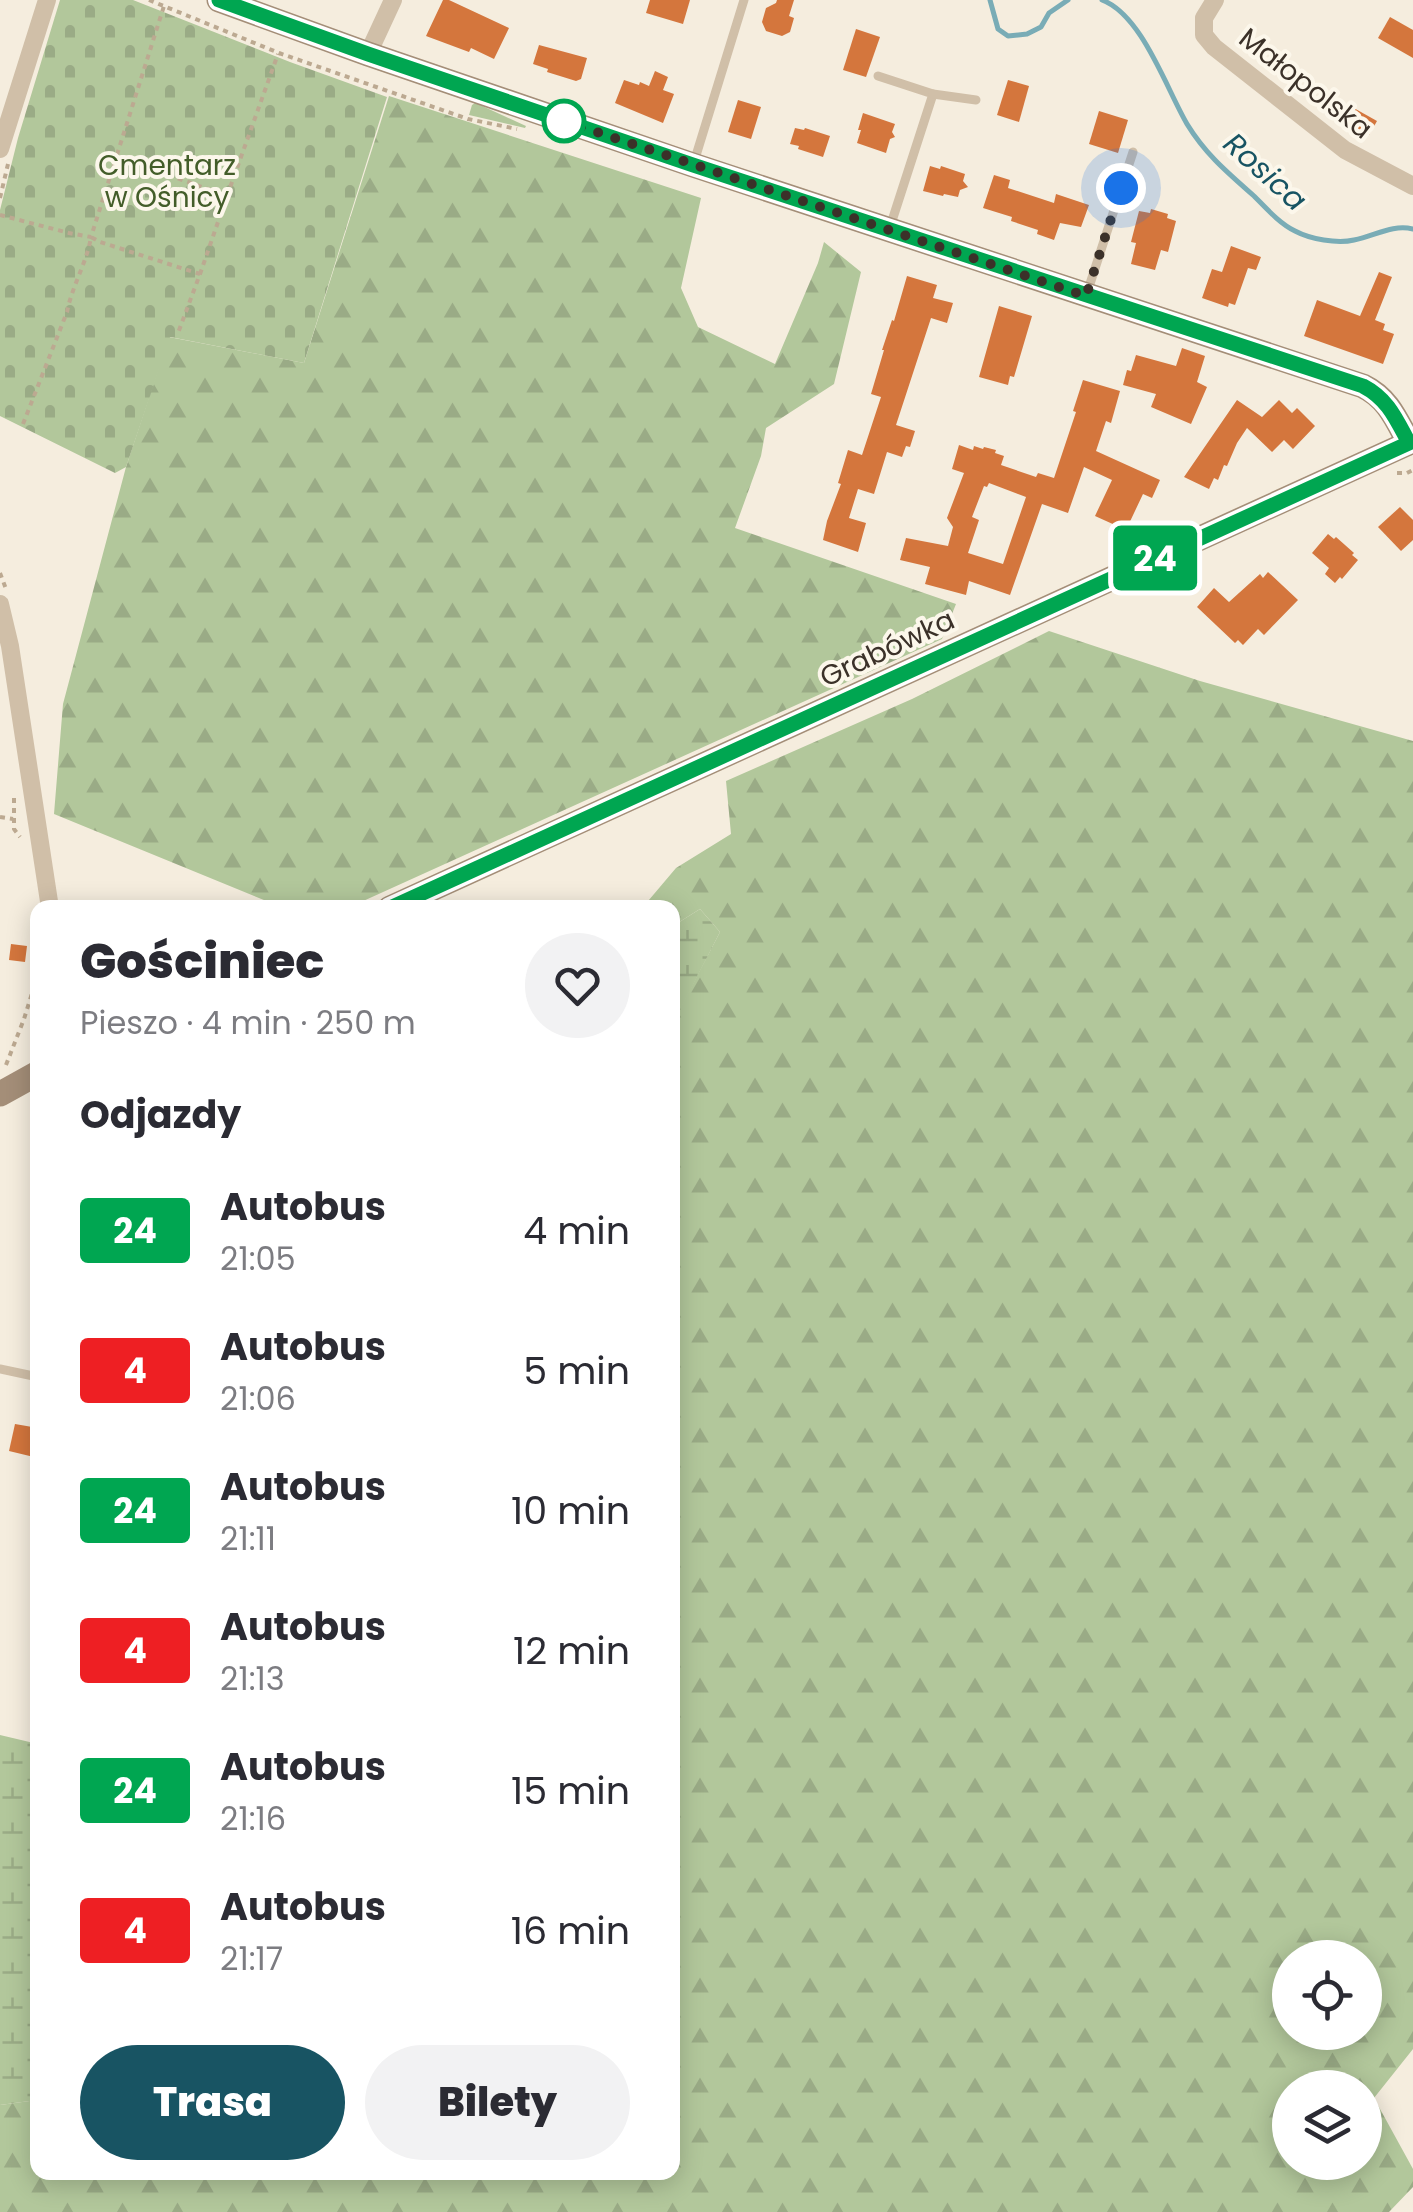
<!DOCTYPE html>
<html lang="pl">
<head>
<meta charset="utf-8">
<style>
  :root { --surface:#fff; --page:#f2f2f3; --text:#2b2b33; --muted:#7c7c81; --accent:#185463 }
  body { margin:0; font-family:Poppins,sans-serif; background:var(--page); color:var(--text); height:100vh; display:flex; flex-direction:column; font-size:38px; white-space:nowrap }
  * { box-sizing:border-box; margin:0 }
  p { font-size:32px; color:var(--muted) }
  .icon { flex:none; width:55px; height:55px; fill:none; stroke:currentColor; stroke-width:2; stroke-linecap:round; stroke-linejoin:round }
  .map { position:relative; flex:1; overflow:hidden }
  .side { position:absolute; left:30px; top:900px; width:650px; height:1280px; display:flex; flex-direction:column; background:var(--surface); border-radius:20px; box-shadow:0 5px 25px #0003 }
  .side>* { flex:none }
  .badge { padding:0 20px; border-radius:8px; font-size:35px; line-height:65px }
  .tools { position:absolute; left:1272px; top:1940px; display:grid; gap:20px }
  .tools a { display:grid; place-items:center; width:110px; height:110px; border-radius:50%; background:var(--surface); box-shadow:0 5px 25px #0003; font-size:50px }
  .you { position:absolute; width:50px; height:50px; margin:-25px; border:8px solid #fff; border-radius:50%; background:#1a73e8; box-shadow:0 0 0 15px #1a73e833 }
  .map>.badge { position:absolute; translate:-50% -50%; box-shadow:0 0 0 5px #fff }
  h2 { padding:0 50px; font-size:38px; line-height:90px }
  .round { display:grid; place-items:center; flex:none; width:105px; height:105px; border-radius:52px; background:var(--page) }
  .summary { display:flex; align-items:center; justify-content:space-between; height:170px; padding:0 50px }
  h1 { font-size:48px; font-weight:800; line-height:75px }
  .cta { display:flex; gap:20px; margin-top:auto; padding:20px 50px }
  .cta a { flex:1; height:115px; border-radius:60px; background:var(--accent); color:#fff; font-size:40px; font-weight:800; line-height:115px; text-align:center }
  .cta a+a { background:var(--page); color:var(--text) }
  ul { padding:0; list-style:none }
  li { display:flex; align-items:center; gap:30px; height:140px; padding:0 50px }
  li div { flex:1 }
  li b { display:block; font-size:38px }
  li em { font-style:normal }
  li .badge { min-width:110px; font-weight:700; text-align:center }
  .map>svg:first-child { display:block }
</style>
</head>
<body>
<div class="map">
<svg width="1413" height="2212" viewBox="0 0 1413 2212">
  <defs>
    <pattern id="forest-firs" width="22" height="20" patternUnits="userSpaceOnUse" patternTransform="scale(2.5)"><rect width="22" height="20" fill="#b2c79b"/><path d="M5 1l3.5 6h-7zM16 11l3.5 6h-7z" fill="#9aab86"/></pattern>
    <pattern id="wetland-marsh" width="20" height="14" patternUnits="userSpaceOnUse" patternTransform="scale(2.5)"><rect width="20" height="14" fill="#b2c79b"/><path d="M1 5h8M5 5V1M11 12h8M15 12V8" fill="none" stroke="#9aab86"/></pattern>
    <pattern id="cemetery-stones" width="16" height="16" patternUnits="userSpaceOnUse" patternTransform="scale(2.5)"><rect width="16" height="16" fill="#b2c79b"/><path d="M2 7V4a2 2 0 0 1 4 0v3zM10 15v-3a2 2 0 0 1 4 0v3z" fill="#9aab86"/></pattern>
  </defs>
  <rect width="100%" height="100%" fill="#f5edde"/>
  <path fill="#b2c79b" d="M475 103 478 104 526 126 525 128 469 115 472 105Z"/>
  <g fill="url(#forest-firs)" fill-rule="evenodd">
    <path d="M389 96 701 198 681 288 698 327 775 364 818 263 824 242 861 272 834 384 766 428 761 456 735 528 956 604 942 639 350 907H281L54 814 63 704 126 467 169 337 304 363Z"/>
    <path d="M1049 631 1200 681 1413 741V2049L1374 2098 1413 2169V2187L1389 2212H0V2105L37 2100 38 2172H672V1024L720 932 700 909 673 926 672 908 643 907 676 868 731 834 726 781 912 699ZM1290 1958H1365V2032H1290ZM1290 2088H1365V2162H1290Z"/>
  </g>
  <g fill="url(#wetland-marsh)">
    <path d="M700 909 720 932 673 1024V926Z"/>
    <path d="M0 1735 38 1744 37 2100 0 2105Z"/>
  </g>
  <path fill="url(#cemetery-stones)" d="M60 0H133L290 62 387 97 304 363 170 337 126 467 115 473 0 416V210L18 138Z"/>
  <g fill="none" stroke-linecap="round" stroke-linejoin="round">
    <g stroke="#79acb6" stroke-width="5">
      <path d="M990 0 998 29 1008 36 1027 34 1041 27 1049 13 1068 0"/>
      <path d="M1102 0C1142 15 1166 88 1187 124 1206 155 1228 173 1254 196 1266 208 1279 223 1295 231 1310 239 1337 244 1354 240 1375 236 1392 224 1413 229"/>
    </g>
  </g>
  <g fill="#d4763d" fill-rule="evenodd">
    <path d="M443 0H449L509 28 494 59 471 48 469 52 426 36Z"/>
    <path d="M650 0H690L683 24 646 13Z"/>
    <path d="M777 0H794L789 16 794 18 790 32 782 36 766 31 762 22 766 8 776 3Z"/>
    <path d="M1390 17 1413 30V58L1378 38Z"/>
    <path d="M856 29 880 37 866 77 843 70Z"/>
    <path d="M539 45 587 58 581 79 576 81 547 72 548 69 533 64Z"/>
    <path d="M655 71 668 77 663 90 674 94 663 123 615 103 624 80 639 85 640 82 649 86Z"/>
    <path d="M1008 80 1029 86 1019 122 997 115Z"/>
    <path d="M738 100 761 107 751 139 728 132Z"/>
    <path d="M1352 107 1377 121 1369 135 1345 121Z"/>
    <path d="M1099 111 1128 120 1118 153 1089 144Z"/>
    <path d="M863 113 895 124 892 132 895 137 890 139 886 153 857 143 861 130H858Z"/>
    <path d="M795 128 804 130 805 128 830 136 823 157 798 149 799 146 790 144Z"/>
    <path d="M930 166 940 169 941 166 965 174 963 181 968 187 960 190 958 197 944 194 943 196 923 191Z"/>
    <path d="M994 175 1010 180 1008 188 1054 203 1056 194 1089 205 1081 227 1060 223 1054 240 1037 234 1038 230 1011 221 1012 217 983 208Z"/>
    <path d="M1151 209 1168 214 1167 218 1176 221 1168 252 1161 250 1155 270 1131 264 1136 243 1131 242 1139 211 1150 213Z"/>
    <path d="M1231 246 1261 257 1256 270 1248 268 1235 305 1229 303 1228 307 1202 298 1212 269 1222 272Z"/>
    <path d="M1379 272 1392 277 1375 320 1385 324 1383 330 1394 334 1383 364 1304 336 1317 300 1360 316Z"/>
    <path d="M907 276 937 285 933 298 953 303 947 323 931 318 896 425 915 431 910 447 906 446 902 457 887 452 874 494 858 489 849 518 866 523 858 552 823 540 827 521 841 484 838 483 848 450 862 455 881 397 871 394 884 350H882L892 320 894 321Z"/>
    <path d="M999 306 1032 316 1014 377 1010 376 1008 385 979 377Z"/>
    <path d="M1182 348 1205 356 1197 382 1207 387 1191 424 1151 407 1156 394 1123 385 1127 370 1131 371 1136 355 1176 366Z"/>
    <path d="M1083 380 1120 391 1111 423 1106 421 1096 451 1160 480 1152 498 1143 494 1126 530 1095 516 1112 480 1084 467 1068 513 1042 504 1010 595 969 581 966 595 925 584 930 567 900 560 906 538 948 546 953 527 947 518 964 473 952 469 959 445 973 450 974 446 983 449 984 447 996 450 995 453 1004 456 1001 465 1036 477 1038 473 1054 478 1076 412 1073 411ZM989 483 1026 497 1003 564 968 553 979 520 972 517 984 486 987 487Z"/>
    <path d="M1237 400 1262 417 1279 400 1292 413 1297 408 1315 426 1293 449 1284 440 1272 452 1247 428 1237 443 1227 466 1224 465 1218 480 1214 478 1209 489 1184 477Z"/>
    <path d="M1400 507 1413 520V540L1401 551 1378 527Z"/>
    <path d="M1328 534 1334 539 1336 537 1354 553 1352 555 1358 560 1342 579 1340 577 1335 583 1325 574 1329 568 1312 553Z"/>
    <path d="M1268 572 1298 600 1264 635 1258 629 1243 645 1238 640 1235 643 1197 607 1214 588 1229 602 1260 574 1263 578Z"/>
    <path d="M11 944 27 946 25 962 9 960Z"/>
    <path d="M15 1424 38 1428V1458L9 1451Z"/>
  </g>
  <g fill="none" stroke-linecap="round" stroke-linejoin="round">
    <g stroke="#bca991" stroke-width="4" stroke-dasharray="5 5" stroke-linecap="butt">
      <path d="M149 0 279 53 468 119 517 129"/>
      <path d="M112 165 139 173 149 168 227 196 200 274"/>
      <path d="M227 196 278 54"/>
      <path d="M0 198 8 164"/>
      <path d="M0 215 69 233 91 237 164 6"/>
      <path d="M23 424 67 312C72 286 87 262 91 237L100 242 200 274 178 333"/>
      <path d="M1397 473H1407L1413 470"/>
      <path d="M0 573 6 589"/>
      <path d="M14 798V829L20 837"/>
      <path d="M0 817 13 819"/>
      <path d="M6 1065 24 1019 38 974"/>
    </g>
    <g stroke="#d0bfa8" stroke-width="9">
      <path d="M878 76 933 94 890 227"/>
      <path d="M933 94 976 100"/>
      <path d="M694 162 744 0"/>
      <path d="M1087 293 1133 152"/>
      <path d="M0 1369 38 1377"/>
    </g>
    <g stroke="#d0bfa8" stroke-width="18">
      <path d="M1215 0 1204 18V35L1214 47 1345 150 1413 186"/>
      <path d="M368 54 393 0"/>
      <path d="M0 149 47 0"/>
      <path d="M0 604 10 646 50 908"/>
    </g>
    <g stroke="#a48e78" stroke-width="25">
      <path d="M219 0 368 54 693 165 1363 386C1388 398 1396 419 1409 443"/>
      <path d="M390 908 1413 441"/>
      <path d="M0 1094 38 1073"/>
    </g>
  </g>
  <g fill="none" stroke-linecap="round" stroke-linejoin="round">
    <g stroke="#fff" stroke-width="22">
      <path id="line" d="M219 0 368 54 693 165 1363 386C1388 399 1396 419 1409 443L390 908"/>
    </g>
    <use href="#line" stroke="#00a651" stroke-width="15"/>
    <path stroke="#3b3129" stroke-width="10" stroke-dasharray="0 18" d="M564 121 1086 296 1121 188"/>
  </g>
  <circle fill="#fff" stroke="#00a651" stroke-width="5" cx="564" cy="121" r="20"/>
  <g text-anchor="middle" stroke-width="8" stroke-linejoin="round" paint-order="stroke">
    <g font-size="28" fill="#3b3129" stroke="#fcf7eb">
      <text transform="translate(1306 83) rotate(38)" y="10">Małopolska</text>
      <text transform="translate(887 648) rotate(-25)" y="10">Grabówka</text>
    </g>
    <g font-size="28" fill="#435d29" stroke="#fcf7eb">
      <text x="167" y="175">Cmentarz<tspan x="167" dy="32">w Ośnicy</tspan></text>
    </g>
    <g font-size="30" font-style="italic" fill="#185463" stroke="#fcf7eb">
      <text transform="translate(1265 172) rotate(42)" y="10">Rosica</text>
    </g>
  </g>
</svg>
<div class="tools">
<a><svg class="icon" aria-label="locate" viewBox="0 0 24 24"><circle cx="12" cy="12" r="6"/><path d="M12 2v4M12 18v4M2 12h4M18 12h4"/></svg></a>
<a><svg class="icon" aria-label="layers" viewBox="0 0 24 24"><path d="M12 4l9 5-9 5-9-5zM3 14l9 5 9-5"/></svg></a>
</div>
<div class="you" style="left:1121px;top:188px"></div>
<b class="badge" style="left:1155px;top:558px;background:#00a651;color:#fff">24</b>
<section class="side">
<div class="summary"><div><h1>Gościniec</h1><p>Pieszo · 4 min · 250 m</p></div><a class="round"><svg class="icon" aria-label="heart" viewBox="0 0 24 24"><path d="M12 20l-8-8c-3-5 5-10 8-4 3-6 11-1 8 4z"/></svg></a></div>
<h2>Odjazdy</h2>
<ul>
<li><span class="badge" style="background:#00a651;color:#fff">24</span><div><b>Autobus</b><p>21:05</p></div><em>4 min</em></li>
<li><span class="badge" style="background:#ee1f23;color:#fff">4</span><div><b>Autobus</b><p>21:06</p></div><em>5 min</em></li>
<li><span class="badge" style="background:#00a651;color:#fff">24</span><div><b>Autobus</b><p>21:11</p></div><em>10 min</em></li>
<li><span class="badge" style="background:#ee1f23;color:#fff">4</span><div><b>Autobus</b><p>21:13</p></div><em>12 min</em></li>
<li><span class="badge" style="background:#00a651;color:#fff">24</span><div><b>Autobus</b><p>21:16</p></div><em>15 min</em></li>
<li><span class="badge" style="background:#ee1f23;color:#fff">4</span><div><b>Autobus</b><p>21:17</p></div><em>16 min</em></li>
</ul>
<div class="cta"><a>Trasa</a><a>Bilety</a></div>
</section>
</div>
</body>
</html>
